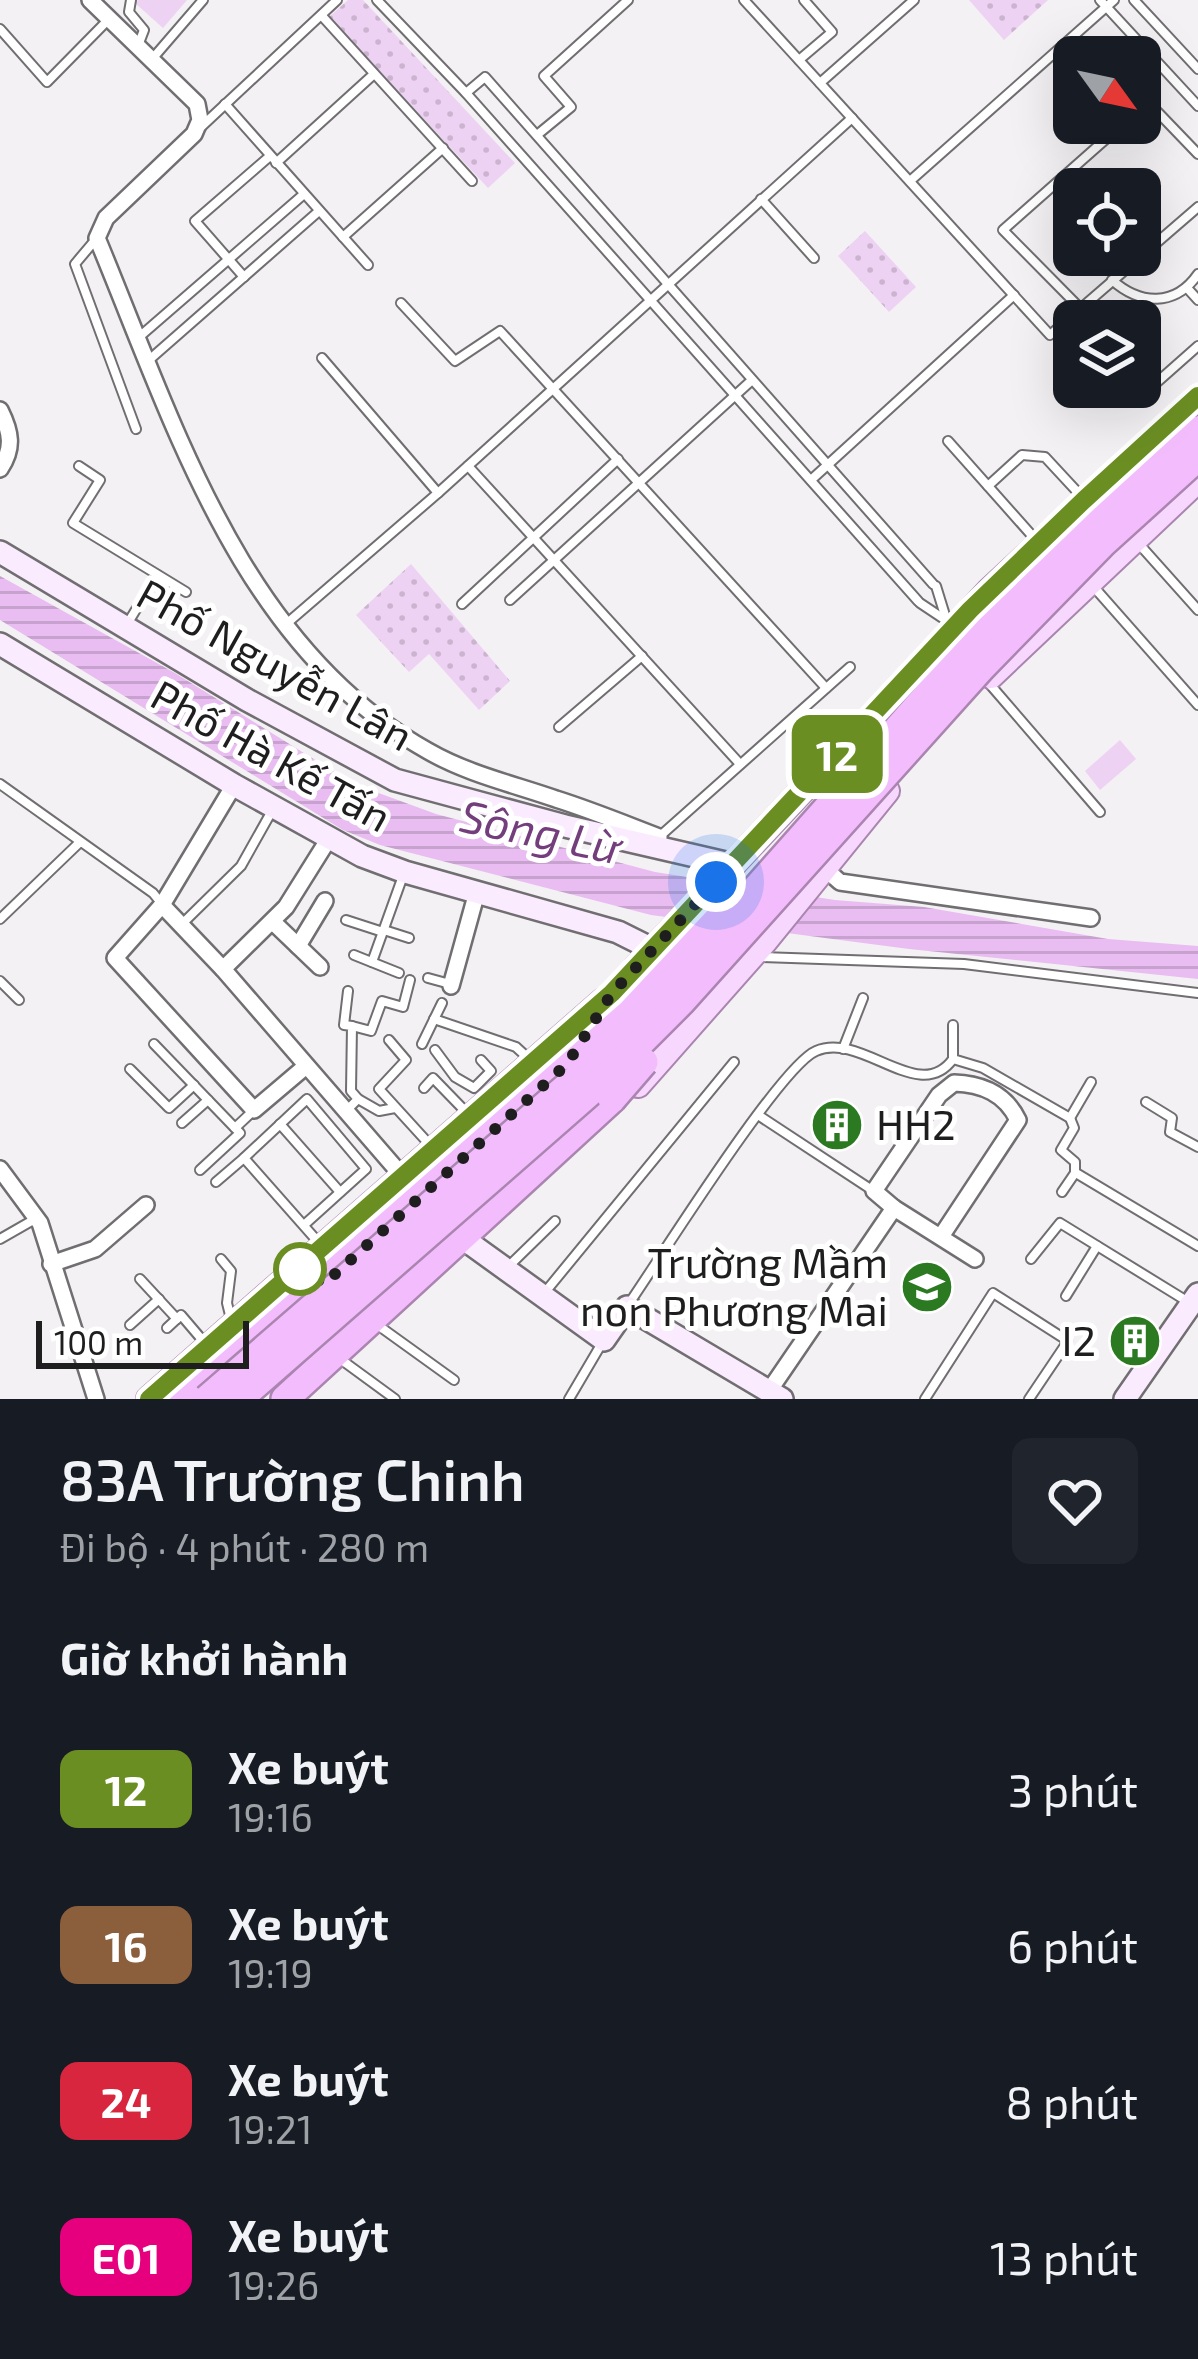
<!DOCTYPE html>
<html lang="vi">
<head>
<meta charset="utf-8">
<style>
  :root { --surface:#171b24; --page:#20242c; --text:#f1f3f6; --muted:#9ea1a6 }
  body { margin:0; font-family:"Exo 2",sans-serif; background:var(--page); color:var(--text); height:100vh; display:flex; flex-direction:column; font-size:45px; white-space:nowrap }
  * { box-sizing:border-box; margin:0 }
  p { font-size:39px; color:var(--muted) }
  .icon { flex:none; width:66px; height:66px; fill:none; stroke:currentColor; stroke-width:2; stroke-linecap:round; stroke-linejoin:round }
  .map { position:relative; height:1399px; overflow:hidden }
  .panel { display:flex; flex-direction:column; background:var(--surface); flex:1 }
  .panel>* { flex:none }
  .badge { padding:0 24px; border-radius:18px; font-size:42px; line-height:78px }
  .needle { width:78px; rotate:123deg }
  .controls { position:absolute; left:1053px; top:36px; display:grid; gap:24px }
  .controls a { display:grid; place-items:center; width:108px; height:108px; border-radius:18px; background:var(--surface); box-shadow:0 12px 48px #0002; font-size:60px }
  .scale { position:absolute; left:36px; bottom:30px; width:213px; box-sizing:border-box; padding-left:12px; border:6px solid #1f1e1f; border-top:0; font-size:33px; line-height:42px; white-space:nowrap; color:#1f1e1f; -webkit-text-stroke:9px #fff; paint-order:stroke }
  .you { position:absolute; width:60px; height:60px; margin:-30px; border:9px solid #fff; border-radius:50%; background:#1a73e8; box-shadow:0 0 0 18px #1a73e833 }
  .map>.badge { position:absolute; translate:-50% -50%; box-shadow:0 0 0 6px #fff }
  h2 { padding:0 60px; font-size:45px; line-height:108px }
  .round { display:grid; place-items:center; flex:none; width:126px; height:126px; border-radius:18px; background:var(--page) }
  .overview { display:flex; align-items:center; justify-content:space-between; height:204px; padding:0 60px }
  h1 { font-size:57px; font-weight:600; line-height:90px }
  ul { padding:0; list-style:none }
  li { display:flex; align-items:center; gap:36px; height:156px; padding:0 60px }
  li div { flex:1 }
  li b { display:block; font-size:45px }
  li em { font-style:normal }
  li .badge { min-width:132px; font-weight:700; text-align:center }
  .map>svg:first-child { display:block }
</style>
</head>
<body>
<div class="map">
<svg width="1198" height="1399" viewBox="0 0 1198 1399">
  <defs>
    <pattern id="park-dots" width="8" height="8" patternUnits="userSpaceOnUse" patternTransform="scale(3)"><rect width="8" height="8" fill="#eed2f3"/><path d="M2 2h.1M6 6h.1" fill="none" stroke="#ccb4d0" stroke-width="1.8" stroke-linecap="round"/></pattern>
    <pattern id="water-rules" width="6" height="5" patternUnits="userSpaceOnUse" patternTransform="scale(3)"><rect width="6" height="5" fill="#e9bdf1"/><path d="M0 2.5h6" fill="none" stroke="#c7a2ce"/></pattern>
  </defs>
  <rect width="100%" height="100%" fill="#f3f1f4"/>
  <g fill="#eed2f3">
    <path d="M138 0H187L163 28 135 3Z"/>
    <path d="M1120 740 1136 759 1100 790 1085 771Z"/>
  </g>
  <g fill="url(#park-dots)">
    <path d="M348 0H363L515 163 488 188 329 17Z"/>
    <path d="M969 0H1048L1004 40Z"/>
    <path d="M865 231 916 287 889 312 838 256Z"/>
    <path d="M411 564 510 681 479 710 429 654 409 672 356 615Z"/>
  </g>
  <path fill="url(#water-rules)" d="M0 576 175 673 354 784 436 814 655 872 835 900 924 907 1108 939 1198 946V979L909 949 651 915 380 845 343 830 0 620Z"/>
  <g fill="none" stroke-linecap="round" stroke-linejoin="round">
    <g stroke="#706e70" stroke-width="12">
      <g id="lane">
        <path d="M131 0 129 12 144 30 139 43"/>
        <path d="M377 0 466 93 918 601"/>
        <path d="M744 0 1050 335 1198 207"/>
        <path d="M1100 0 1198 106"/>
        <path d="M1134 0 1198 69"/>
        <path d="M322 16 472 181"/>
        <path d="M0 29 47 82 110 18"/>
        <path d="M153 58 203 0"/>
        <path d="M799 60 832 32 804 0"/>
        <path d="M820 83 914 0"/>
        <path d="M466 93 485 77 933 584"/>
        <path d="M225 104 368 265"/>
        <path d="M1140 108 1148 102 1198 154"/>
        <path d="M202 126 337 0"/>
        <path d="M537 135 571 107 544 76 628 0"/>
        <path d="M276 163 374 74"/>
        <path d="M910 181 1114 0"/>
        <path d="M761 199 814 258"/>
        <path d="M343 237 443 148"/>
        <path d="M96 239 75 264 136 429"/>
        <path d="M244 277 195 221 270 156"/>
        <path d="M1112 280C1140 305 1175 307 1198 274"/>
        <path d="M1188 289 1198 300"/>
        <path d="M401 303 455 361 500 331 826 688"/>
        <path d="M1080 308 1003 230 1124 123"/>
        <path d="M138 338 304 194"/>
        <path d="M322 358 438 493"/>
        <path d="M149 360 319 211"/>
        <path d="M1140 386 1146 392 1198 346"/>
        <path d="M948 441 1035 539"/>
        <path d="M79 466 100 480 73 523 186 592"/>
        <path d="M468 466 740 764"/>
        <path d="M811 480 1014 295"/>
        <path d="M988 486 1022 455 1045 457 1083 498"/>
        <path d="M1139 544 1198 610"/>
        <path d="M936 586 948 625"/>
        <path d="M1093 586 1198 705"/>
        <path d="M510 600 752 380"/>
        <path d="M920 603 944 619"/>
        <path d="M462 604 618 459"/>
        <path d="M285 625 438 493 852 118"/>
        <path d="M126 626 157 575"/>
        <path d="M987 681 1100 812"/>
        <path d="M559 727 642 656"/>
        <path d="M0 784 153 893 162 904"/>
        <path d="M659 837 850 667"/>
        <path d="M0 919 79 843"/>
        <path d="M346 920 383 932"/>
        <path d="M183 923 241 866 273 809"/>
        <path d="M384 930 409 938"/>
        <path d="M354 955 399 973"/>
        <path d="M759 957 964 964 1198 993"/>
        <path d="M372 962 404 873"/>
        <path d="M428 978 450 984"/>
        <path d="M0 981 19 1000"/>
        <path d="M434 1019 516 1047 528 1058"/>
        <path d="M953 1025V1059L983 1068 1070 1118 1074 1128 1061 1150 1075 1162V1173"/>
        <path d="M352 1026 371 1031 382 1001 403 1007 410 980"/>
        <path d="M389 1040 406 1060 379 1089 430 1145"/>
        <path d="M154 1044 235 1128 253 1111"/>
        <path d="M422 1044 442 1003"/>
        <path d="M843 1049 863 998"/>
        <path d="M435 1050 455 1077 474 1088 491 1071 481 1060"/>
        <path d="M130 1069 169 1108 194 1085"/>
        <path d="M424 1088 433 1078 467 1113"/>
        <path d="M358 1099 379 1111 395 1108"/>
        <path d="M1146 1102 1172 1118 1170 1132 1198 1147"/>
        <path d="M347 1110 358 1099 351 1091 352 1026 344 1025 348 991"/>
        <path d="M758 1115 872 1190"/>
        <path d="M1070 1118 1091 1082"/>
        <path d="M182 1123 208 1100"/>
        <path d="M280 1124 340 1192"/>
        <path d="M200 1170 240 1133 235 1128"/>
        <path d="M1076 1173 1198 1246"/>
        <path d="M216 1182 244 1158"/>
        <path d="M1062 1192 1075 1173"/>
        <path d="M304 1225 366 1169 307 1099 244 1158 319 1243"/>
        <path d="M0 1239 35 1219"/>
        <path d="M221 1259 231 1271 227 1303 231 1319"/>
        <path d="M1031 1259 1060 1223 1190 1303"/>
        <path d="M510 1265 555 1221"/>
        <path d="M140 1279 177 1319"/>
        <path d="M546 1291 734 1062"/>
        <path d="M1066 1296 1097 1246"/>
        <path d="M628 1305C658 1262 780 1066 816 1051 862 1031 919 1106 953 1059"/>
        <path d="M130 1325 159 1299"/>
        <path d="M379 1326 454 1380"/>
        <path d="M167 1328 181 1315 204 1342"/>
        <path d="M343 1361 395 1399"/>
        <path d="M569 1399 602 1343"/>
        <path d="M925 1399 993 1293 1068 1341 1029 1399"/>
      </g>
    </g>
    <g stroke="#706e70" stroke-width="20">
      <g id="street">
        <path d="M90 0 197 104 200 120 194 134 106 218 97 238C174 423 241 647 428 751 468 774 513 784 556 799 591 810 625 824 659 837L656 849"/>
        <path d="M0 410C11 432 14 448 0 469"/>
        <path d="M234 785 162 905 115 958 254 1110 306 1066"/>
        <path d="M823 867 840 882 1091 918"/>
        <path d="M162 905 223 969 404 1178"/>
        <path d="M273 922 320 967"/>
        <path d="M298 946 325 901"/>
        <path d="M223 969 286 907 328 840"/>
        <path d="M451 986 477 892"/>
        <path d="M0 1169 40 1223 96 1399"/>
        <path d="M942 1235 1018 1120C1005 1093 982 1084 954 1083L939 1095 874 1191 894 1208 975 1259"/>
        <path d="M51 1264 95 1249 146 1205"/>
        <path d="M769 1391 894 1208"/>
      </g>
    </g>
    <g stroke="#706e70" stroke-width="26">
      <g id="secondary">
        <path d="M0 552 247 700 395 780 565 826 734 865"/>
        <path d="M0 644 234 785 362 856 405 872 618 932 654 950"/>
        <path d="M468 1242 604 1340 627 1307 782 1399"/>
        <path d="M1125 1399 1198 1294"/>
      </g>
    </g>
    <g stroke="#a985af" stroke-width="28">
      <g id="primary">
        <path d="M991 676 1198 480"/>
        <path d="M636 968 989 591 1198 397"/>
        <path d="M638 1085 766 940 887 791"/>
        <path d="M149 1399 603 1001"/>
      </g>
    </g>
    <g stroke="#a985af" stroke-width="32">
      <g id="highway">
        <path d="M179 1399 563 1056"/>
        <path d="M285 1399 612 1099"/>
      </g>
    </g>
    <use href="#lane" stroke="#fff" stroke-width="8"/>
    <use href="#street" stroke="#fff" stroke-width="15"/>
    <use href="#secondary" stroke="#fbebfe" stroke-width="21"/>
    <use href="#primary" stroke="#f8d7fe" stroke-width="24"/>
    <use href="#highway" stroke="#f3bcfd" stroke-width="27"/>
    <g stroke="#a985af" stroke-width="32" stroke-linecap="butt">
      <g id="highway-bridge">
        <path d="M563 1056 728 897"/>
        <path d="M612 1099 644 1062"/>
        <path d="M207 1399 584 1072 669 987 962 656 1088 529 1198 430"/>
        <path d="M239 1399 598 1085 681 1002 982 667 1102 544 1198 457"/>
      </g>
    </g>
    <use href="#highway-bridge" stroke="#f3bcfd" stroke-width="27"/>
  </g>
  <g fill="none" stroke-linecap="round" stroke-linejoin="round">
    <g stroke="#fff" stroke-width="27">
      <path id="line" d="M149 1399 612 993 970 610 1084 500 1198 396"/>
    </g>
    <use href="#line" stroke="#6b8e23" stroke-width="18"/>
    <path stroke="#1f1e1f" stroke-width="12" stroke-dasharray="0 21.6" d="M300 1269 324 1284 567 1064 612 993 716 882"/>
  </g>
  <defs>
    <g id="building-disc" transform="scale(2.7)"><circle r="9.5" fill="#2b7921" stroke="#fff"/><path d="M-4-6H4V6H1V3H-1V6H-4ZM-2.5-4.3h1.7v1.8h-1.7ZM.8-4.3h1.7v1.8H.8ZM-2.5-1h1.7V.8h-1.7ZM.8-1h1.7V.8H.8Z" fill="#fff"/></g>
    <g id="school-disc" transform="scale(2.7)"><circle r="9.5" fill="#2b7921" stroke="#fff"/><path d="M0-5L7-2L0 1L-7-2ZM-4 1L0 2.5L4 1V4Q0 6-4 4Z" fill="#fff"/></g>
  </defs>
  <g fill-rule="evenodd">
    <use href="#building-disc" x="837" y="1125"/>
    <use href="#school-disc" x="927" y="1287"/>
    <use href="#building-disc" x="1135" y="1341"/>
  </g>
  <circle fill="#fff" stroke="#6b8e23" stroke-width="6" cx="300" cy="1269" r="24"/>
  <g text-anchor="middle" stroke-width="10" stroke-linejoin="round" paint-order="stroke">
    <g font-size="42" fill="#1f1e1f" stroke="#fff">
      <text transform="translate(275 665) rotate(29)" y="15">Phố Nguyễn Lân</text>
      <text transform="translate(271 756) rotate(29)" y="15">Phố Hà Kế Tấn</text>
    </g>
    <g font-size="42" fill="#1f1e1f" stroke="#fff" text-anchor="end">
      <text x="876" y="1140" text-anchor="start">HH2</text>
      <text x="888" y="1278">Trường Mầm<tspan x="888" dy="48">non Phương Mai</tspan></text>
      <text x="1096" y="1356">I2</text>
    </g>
    <g font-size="45" font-style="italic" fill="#743e7d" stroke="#fff">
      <text transform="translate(540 832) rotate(12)" y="16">Sông Lừ</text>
    </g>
  </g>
</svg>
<div class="controls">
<a><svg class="needle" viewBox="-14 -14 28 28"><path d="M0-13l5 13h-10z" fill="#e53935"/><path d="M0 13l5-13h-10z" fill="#9ea1a6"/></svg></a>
<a><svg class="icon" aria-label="locate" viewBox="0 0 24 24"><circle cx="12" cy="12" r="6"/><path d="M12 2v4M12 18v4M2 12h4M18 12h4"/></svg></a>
<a><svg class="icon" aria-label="layers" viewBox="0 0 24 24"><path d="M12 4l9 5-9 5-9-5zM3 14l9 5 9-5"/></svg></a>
</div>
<div class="scale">100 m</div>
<div class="you" style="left:716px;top:882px"></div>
<b class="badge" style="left:837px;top:754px;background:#6b8e23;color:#fff">12</b>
</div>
<section class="panel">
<div class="overview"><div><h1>83A Trường Chinh</h1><p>Đi bộ · 4 phút · 280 m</p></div><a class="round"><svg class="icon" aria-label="heart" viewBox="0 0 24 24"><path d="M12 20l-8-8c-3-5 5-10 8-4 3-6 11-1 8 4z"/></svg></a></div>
<h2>Giờ khởi hành</h2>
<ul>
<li><span class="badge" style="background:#6b8e23;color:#fff">12</span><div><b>Xe buýt</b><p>19:16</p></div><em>3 phút</em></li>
<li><span class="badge" style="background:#8b5e3c;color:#fff">16</span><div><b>Xe buýt</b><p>19:19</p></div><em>6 phút</em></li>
<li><span class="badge" style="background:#d7263d;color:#fff">24</span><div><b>Xe buýt</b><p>19:21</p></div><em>8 phút</em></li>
<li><span class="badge" style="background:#e6007e;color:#fff">E01</span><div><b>Xe buýt</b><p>19:26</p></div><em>13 phút</em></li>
</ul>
</section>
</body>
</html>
